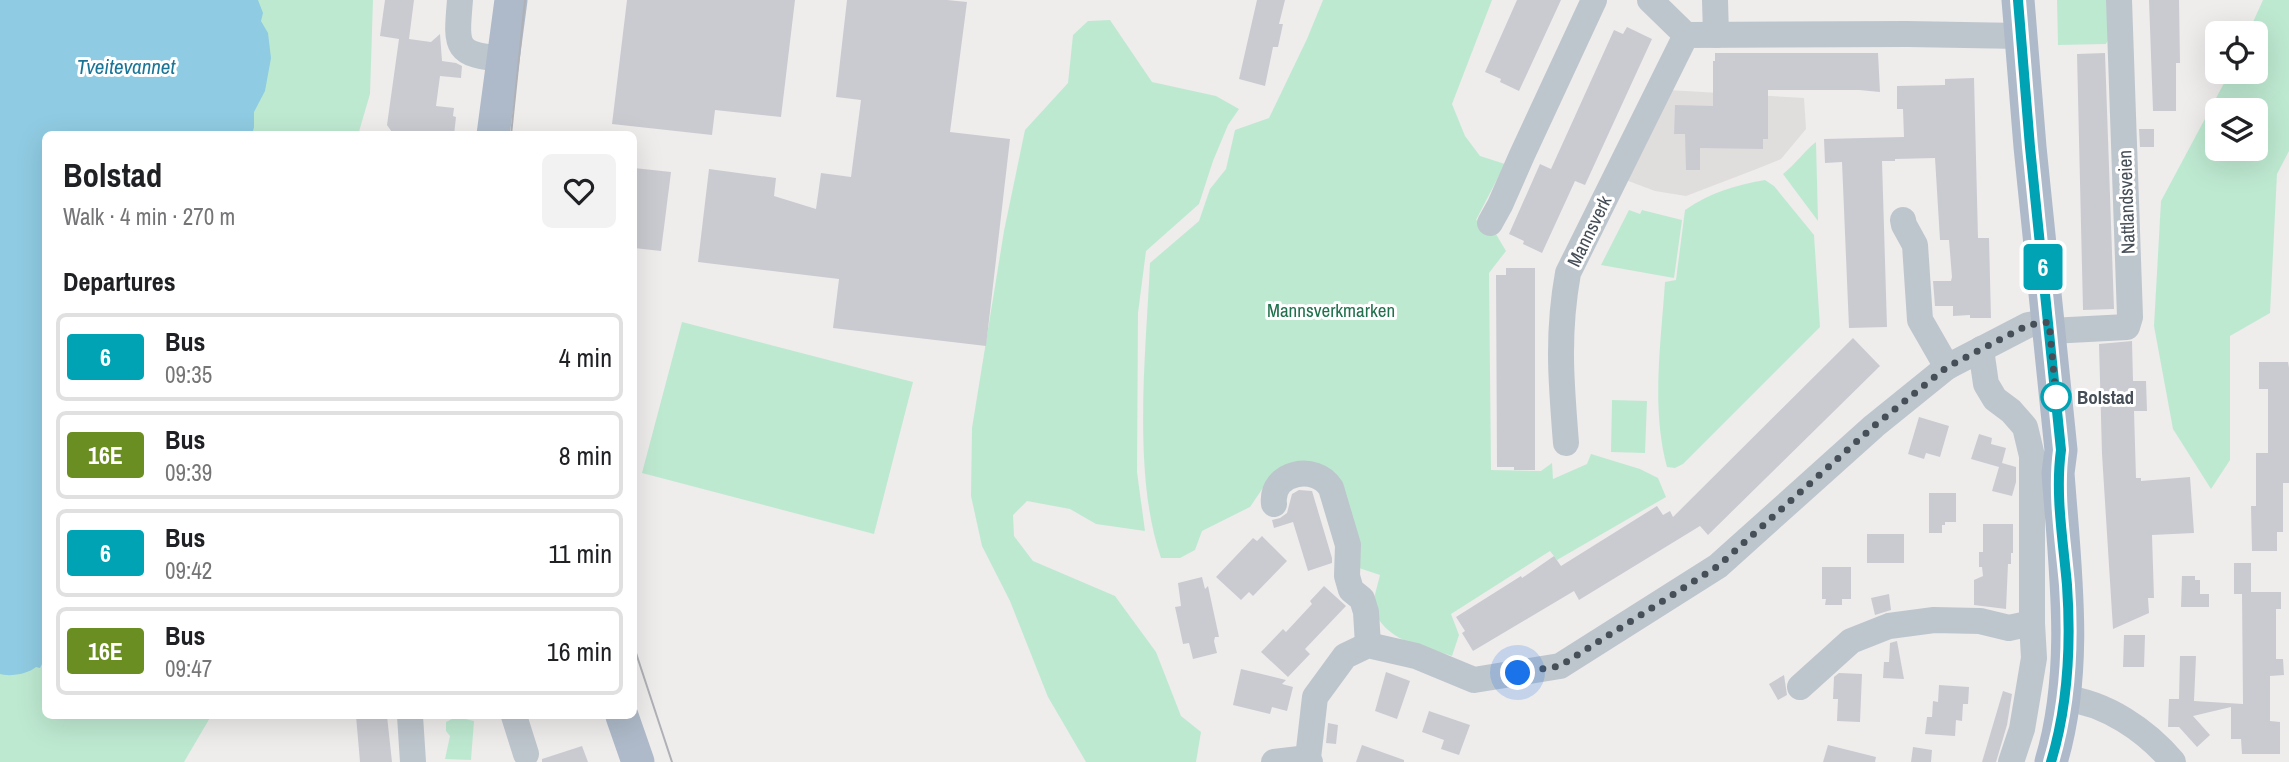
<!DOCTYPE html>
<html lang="en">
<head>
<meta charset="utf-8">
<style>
  :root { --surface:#fff; --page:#f2f2f2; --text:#202124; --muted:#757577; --line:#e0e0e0 }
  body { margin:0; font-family:"Archivo Narrow",sans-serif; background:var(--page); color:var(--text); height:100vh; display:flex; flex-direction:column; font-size:26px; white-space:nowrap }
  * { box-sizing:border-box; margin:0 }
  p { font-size:23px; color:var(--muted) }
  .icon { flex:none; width:38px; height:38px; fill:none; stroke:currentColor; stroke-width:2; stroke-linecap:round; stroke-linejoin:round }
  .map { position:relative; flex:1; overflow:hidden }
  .details { position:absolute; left:42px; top:131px; width:595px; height:588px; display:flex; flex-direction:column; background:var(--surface); border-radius:10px; box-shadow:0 7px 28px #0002 }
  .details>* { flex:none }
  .badge { padding:0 14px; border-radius:5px; font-size:24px; line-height:46px }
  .tools { position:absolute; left:2205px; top:21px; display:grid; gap:14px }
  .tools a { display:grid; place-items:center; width:63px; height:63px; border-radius:10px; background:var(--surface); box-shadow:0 7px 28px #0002; font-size:35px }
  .you { position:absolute; width:35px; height:35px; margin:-18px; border:5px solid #fff; border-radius:50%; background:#1a73e8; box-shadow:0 0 0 10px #1a73e833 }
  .map>.badge { position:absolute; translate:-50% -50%; box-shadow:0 0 0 4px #fff }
  h2 { padding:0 21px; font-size:26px; line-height:63px }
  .round { display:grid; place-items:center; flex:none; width:74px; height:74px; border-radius:10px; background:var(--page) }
  .summary { display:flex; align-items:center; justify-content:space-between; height:119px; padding:0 21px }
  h1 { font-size:33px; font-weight:800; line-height:52px }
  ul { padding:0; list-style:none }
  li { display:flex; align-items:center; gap:21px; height:88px; margin:0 14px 10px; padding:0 7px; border:4px solid var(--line); border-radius:10px }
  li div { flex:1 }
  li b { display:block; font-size:26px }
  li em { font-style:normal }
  li .badge { min-width:77px; font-weight:700; text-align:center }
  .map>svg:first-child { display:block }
</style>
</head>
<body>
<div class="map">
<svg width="2289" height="762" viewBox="0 0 2289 762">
  <rect width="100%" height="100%" fill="#efecec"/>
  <path fill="#e0dddd" d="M1668 90 1804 98 1806 129 1781 159 1754 170 1686 196 1655 191 1623 179Z"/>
  <g fill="#bee9d1" fill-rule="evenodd">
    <path d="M0 0H373L370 94 358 135H46V716H211L184 762H0Z"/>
    <path d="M1323 0H1492L1452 104 1465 136 1480 156 1505 164 1476 220 1493 229 1506 251 1489 273 1491 470 1541 471 1552 463 1553 479 1587 464 1591 454 1640 469 1658 478 1666 497 1557 560 1550 551 1451 614 1459 635 1452 656C1419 645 1385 642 1372 606L1380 575 1353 566 1329 474 1269 479 1250 507 1202 531 1195 550 1180 558H1161C1132 473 1146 353 1150 263L1199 221 1210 189 1226 169 1235 130 1269 118 1307 39Z"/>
    <path d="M2057 0H2108L2109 38 2106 44 2058 45Z"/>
    <path d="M2263 0H2289V151L2277 174 2270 313 2230 336V460L2211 489 2173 429 2154 326 2161 201 2230 72H2256V33H2248ZM2217 110H2256V149H2217Z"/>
    <path d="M1110 20 1152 82 1216 96 1239 109 1228 125 1213 161 1199 204 1146 251 1138 313 1137 472 1145 531 1096 524 1070 509 1027 501 1013 515 1014 536 1033 561 1115 596 1156 652 1181 716 1201 732 1196 762H1086L1048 697 1010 601 982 546 971 496 972 428 1004 231 1025 130 1068 83 1073 35 1088 21Z"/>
    <path d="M1816 142 1818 221 1783 174C1796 164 1804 151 1816 142Z"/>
    <path d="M1765 180 1774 186 1814 235 1820 327 1683 464 1675 468 1667 467C1651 408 1661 343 1665 282L1676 280 1685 210C1710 193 1735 185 1765 180Z"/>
    <path d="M1629 210 1640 214 1642 210 1682 220 1674 278 1601 265Z"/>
    <path d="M682 322 913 382 874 534 642 473Z"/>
    <path d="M1612 400 1647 401 1645 453 1611 452Z"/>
    <path d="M456 717 474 721 471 760 445 759 450 736 446 731V722Z"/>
  </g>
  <path fill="#8fcbe2" d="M0 0H258L263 13 261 21 268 33 271 58 265 91 254 112V127L252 135H46L45 658 40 668 36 667C28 674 10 677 0 674Z"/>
  <g fill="#cacbd1">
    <path d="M385 0H414L409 39 431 42 440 34 442 61 456 63 462 66 461 78 440 76 436 106 454 108 453 116 456 117 454 135H394L387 125 399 39 380 36Z"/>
    <path d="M627 0H795L781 117 715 110 712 135 612 124Z"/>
    <path d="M847 0H947L967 2 950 132 1010 139 986 346 833 328 839 279 698 262 709 169 776 178 774 196 816 209 821 173 851 177 861 100 836 97Z"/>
    <path d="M1257 0H1285L1279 24H1283L1278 47H1273L1265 86 1239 79Z"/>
    <path d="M1517 0H1561L1519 91 1500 82 1501 79 1485 72Z"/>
    <path d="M2149 0H2179L2180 63H2176V111H2153Z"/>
    <path d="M1627 27 1652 39 1585 185 1575 181 1542 253 1523 244 1524 241 1509 234 1540 164 1551 169 1614 30 1623 34Z"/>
    <path d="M1715 53H1878L1880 92 1859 90H1768V139H1763V149L1700 148V170H1686L1685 134H1674L1675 105 1713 106V61H1715Z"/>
    <path d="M2105 53 2114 309 2083 310 2077 54Z"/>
    <path d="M1974 78 1978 238H1989L1991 318H1970V315L1953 316V306H1935L1933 281H1951L1952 277 1949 240H1940L1935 158 1895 159V161H1882L1887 327 1849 328 1842 162 1825 163 1824 139 1904 137 1903 109H1897V86L1945 85V79Z"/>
    <path d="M2139 129H2154V147H2140Z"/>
    <path d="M634 168 671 172 661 251 634 248Z"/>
    <path d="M1506 268H1535V470H1514V467H1497L1496 275H1506Z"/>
    <path d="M1853 338 1880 366 1708 535 1700 526 1579 600 1574 591 1473 651 1462 633 1465 631 1456 617 1521 576 1522 578 1554 556 1561 566 1657 506 1663 515 1670 511 1673 517Z"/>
    <path d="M2132 341 2133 381H2146L2147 411H2134L2136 478H2141V481L2190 477 2194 533 2152 535 2154 598H2148L2149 613 2113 629 2102 454 2099 344Z"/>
    <path d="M2259 362H2288L2289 368V483H2283V532H2277V551H2252L2251 506H2256V453H2268V389H2259Z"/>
    <path d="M1919 417 1949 426 1940 457 1926 453 1924 459 1908 454Z"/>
    <path d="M1979 434 1992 438 1991 444 2006 448 2002 463 2016 467V482L2012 496 1992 491 1999 467 1971 459Z"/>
    <path d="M1299 490 1312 491 1332 558V563L1308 571 1293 522 1274 528 1272 520 1280 518 1287 513 1292 494Z"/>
    <path d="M1929 493H1956V522H1945V525H1942V533H1929Z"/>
    <path d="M1983 524H2013V553H2011V564H2008L2006 609 1974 605V580L1983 576 1982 567H1979V552H1983Z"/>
    <rect x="1867" y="534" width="37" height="29"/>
    <path d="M1262 536 1287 561 1253 596 1249 592 1241 600 1216 577 1253 538 1257 541Z"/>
    <path d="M2234 563H2251V592H2281V609H2276V659H2283L2284 675 2270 676V721L2280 722V754H2242L2241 739H2231V707L2193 716 2210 735 2197 747 2179 727H2168L2169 699H2179L2180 656H2196L2194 701 2243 704 2242 594H2234Z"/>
    <path d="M1822 567H1851V599H1842V605H1825L1826 599H1822Z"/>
    <path d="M2182 576H2195V580H2200V594H2209V607H2181Z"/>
    <path d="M1202 577 1205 589 1208 586 1219 637H1215L1214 641 1217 653 1193 659 1189 643 1183 644 1175 607 1181 606 1178 583Z"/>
    <path d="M1324 586 1346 606 1305 649 1310 654 1288 677 1261 652 1283 629 1286 632 1312 604 1310 601Z"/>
    <path d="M1889 594 1891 610 1875 615 1871 598Z"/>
    <path d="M2124 635H2145L2144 667H2123Z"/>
    <path d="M1897 641 1904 679 1883 678 1884 662H1889L1890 643Z"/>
    <path d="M1241 669 1286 680 1282 684 1293 687 1287 711 1272 707 1270 714 1233 705Z"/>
    <path d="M1386 672 1410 681 1397 719 1375 711Z"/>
    <path d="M1839 673 1862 674 1860 722 1837 721 1838 699H1833L1834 677Z"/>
    <path d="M1784 675 1787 695 1778 700 1769 684Z"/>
    <path d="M1939 685 1969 687 1968 704H1963L1962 721 1956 720 1955 736 1925 734 1927 717H1932L1933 701 1938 702Z"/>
    <path d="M2003 691 2012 694 2007 725 1996 762H1982Z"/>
    <path d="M1429 711 1470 725 1459 755 1441 749 1444 740 1422 732Z"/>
    <path d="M356 716H387L392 762H360Z"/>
    <path d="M1328 723 1338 725 1336 744 1326 743Z"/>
    <path d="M1362 745 1404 760V762H1356Z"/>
    <path d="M1828 745 1876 757 1875 762H1823Z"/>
    <path d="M582 746 588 762H542V759Z"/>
    <path d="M1913 747 1932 750 1931 762H1911Z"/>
  </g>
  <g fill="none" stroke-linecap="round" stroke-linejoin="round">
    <g stroke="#bec6cd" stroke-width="26">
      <path d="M460 0C456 47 454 55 504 59"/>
      <path d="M1650 0 1686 35"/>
      <path d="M1715 0 1716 35"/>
      <path d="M1903 220 1904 225 1915 245 1920 320 1947 367"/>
      <path d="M1490 223 1500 205 1522 155 1594 0"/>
      <path d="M2050 331 2127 327 2130 317 2119 0"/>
      <path d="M1566 443C1561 381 1557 334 1568 273L1686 35 1907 34 2021 36"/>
      <path d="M1274 504C1270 472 1316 463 1331 488L1348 545 1347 576 1351 590 1362 599 1366 612 1368 645"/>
      <path d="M1800 687 1851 641 1889 626 1934 620 1980 621 2009 628 2032 623V456L2025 427 2011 411 1995 399 1986 384 1981 349"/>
      <path d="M2064 698C2106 703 2146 730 2173 762"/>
      <path d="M410 716 413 762"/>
      <path d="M514 716 526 754"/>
      <path d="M1274 762 1308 758"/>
      <path d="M1310 762 1308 758 1315 697 1345 656 1368 645 1416 656 1474 680 1560 666 1718 566 1874 426 1947 367 2028 325 2049 322"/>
      <path d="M2011 762 2022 729 2034 658 2032 623"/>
    </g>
    <g stroke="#aebac9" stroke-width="33">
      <path d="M2018 0 2030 147 2061 450 2058 473C2065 569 2079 668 2051 762"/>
      <path d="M493 135 511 0"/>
      <path d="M622 716 638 762"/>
    </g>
    <g stroke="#afb1b6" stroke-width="2">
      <path d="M511 135 525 0"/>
      <path d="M634 647 672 762"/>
    </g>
  </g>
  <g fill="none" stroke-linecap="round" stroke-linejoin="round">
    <g stroke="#fff" stroke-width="16">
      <path id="line" d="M2018 0 2030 147 2061 450C2055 494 2063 540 2067 585 2071 643 2068 706 2051 762"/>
    </g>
    <use href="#line" stroke="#00a3b4" stroke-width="10"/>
    <path stroke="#464e57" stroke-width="7" stroke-dasharray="0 12.6" d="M1518 673 1560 666 1718 566 1874 426 1947 367 2028 325 2049 322 2056 397"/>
  </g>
  <circle fill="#fff" stroke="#00a3b4" stroke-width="3.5" cx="2056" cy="397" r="14"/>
  <g text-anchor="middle" stroke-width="6" stroke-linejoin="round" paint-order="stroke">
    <g font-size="19" fill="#464e57" stroke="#fff">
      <text transform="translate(2126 202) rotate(-92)" y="7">Nattlandsveien</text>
      <text transform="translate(1589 231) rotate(-64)" y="7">Mannsverk</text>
    </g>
    <g font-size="19" fill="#1f714d" stroke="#fff">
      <text x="1331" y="317">Mannsverkmarken</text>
    </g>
    <g font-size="19" font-weight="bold" fill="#464e57" stroke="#fff" text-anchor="start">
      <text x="2077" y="404">Bolstad</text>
    </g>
    <g font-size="21" font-style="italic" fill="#1a7597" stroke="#fff">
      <text x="126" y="74">Tveitevannet</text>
    </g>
  </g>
</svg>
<div class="tools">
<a><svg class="icon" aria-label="locate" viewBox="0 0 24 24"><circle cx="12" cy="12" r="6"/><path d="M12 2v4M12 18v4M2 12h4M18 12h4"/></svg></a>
<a><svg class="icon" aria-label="layers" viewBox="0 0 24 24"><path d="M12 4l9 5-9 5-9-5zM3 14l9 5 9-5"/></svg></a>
</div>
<div class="you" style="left:1518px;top:673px"></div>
<b class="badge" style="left:2043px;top:267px;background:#00a3b4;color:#fff">6</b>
<section class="details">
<div class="summary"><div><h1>Bolstad</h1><p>Walk · 4 min · 270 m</p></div><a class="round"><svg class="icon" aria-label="heart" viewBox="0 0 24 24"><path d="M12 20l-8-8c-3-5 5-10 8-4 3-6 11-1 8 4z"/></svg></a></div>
<h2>Departures</h2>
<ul>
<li><span class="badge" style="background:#00a3b4;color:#fff">6</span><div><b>Bus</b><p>09:35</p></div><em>4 min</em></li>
<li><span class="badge" style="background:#6b8e23;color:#fff">16E</span><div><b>Bus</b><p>09:39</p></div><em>8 min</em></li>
<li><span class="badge" style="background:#00a3b4;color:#fff">6</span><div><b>Bus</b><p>09:42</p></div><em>11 min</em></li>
<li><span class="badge" style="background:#6b8e23;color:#fff">16E</span><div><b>Bus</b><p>09:47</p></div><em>16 min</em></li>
</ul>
</section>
</div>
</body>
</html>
